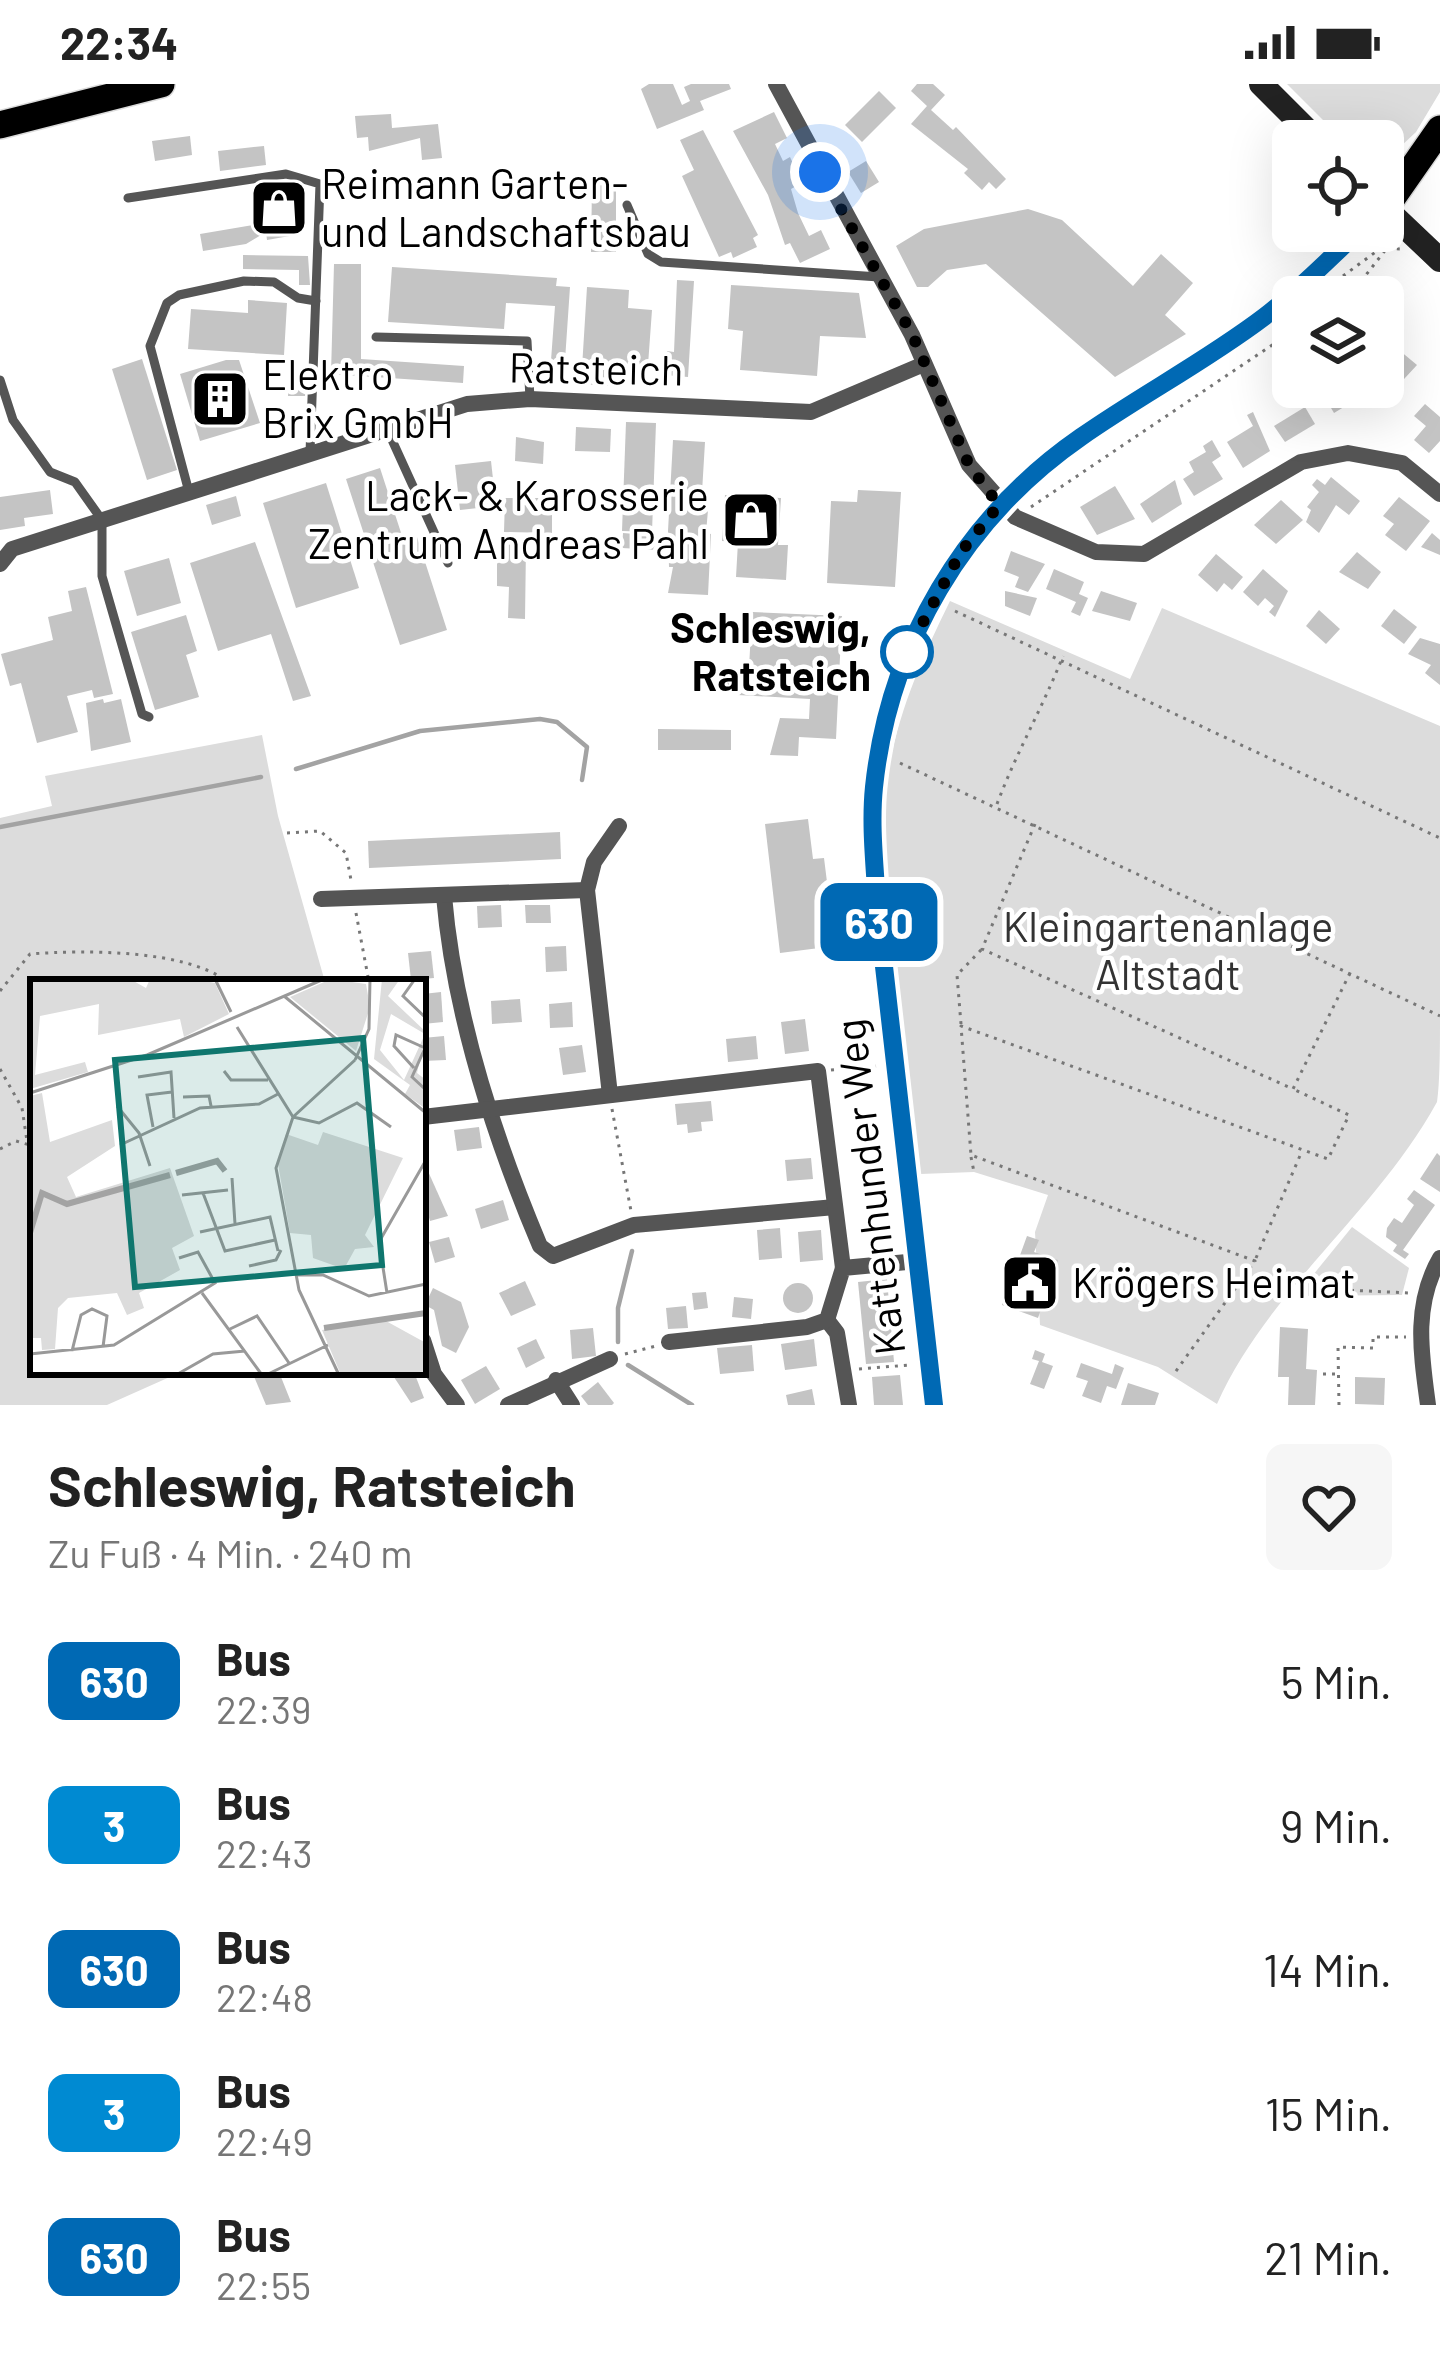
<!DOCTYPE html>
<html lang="de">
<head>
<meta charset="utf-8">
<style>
  :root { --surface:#fff; --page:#f6f6f6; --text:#222; --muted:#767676 }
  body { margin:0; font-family:Barlow,sans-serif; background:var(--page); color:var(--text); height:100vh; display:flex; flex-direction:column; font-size:45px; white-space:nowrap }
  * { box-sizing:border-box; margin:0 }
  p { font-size:39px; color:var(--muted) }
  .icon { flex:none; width:66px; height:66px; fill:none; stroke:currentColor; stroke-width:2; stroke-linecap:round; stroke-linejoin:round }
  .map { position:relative; height:1321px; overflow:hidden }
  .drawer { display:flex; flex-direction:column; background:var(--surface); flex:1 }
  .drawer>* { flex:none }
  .badge { padding:0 24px; border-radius:18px; font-size:42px; line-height:78px }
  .tools { position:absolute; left:1272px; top:36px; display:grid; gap:24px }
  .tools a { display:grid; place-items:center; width:132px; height:132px; border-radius:18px; background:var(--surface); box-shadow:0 12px 48px #0002; font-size:60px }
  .you { position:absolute; width:60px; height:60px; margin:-30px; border:9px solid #fff; border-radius:50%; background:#1a73e8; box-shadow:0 0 0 18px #1a73e833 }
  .map>.badge { position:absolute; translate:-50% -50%; box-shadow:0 0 0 6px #fff }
  .round { display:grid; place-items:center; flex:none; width:126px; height:126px; border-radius:18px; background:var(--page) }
  .headline { display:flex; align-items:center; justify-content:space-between; height:204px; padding:0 48px }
  h1 { font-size:57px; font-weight:700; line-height:90px }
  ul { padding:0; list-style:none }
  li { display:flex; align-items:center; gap:36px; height:144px; padding:0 48px }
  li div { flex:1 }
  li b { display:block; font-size:45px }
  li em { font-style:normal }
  li .badge { min-width:132px; font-weight:700; text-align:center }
  .status { display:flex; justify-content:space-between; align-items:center; height:84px; padding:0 60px; background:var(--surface); direction:ltr }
  .status svg { height:33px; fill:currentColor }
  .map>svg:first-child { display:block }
</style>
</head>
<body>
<div class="status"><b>22:34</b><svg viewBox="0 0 49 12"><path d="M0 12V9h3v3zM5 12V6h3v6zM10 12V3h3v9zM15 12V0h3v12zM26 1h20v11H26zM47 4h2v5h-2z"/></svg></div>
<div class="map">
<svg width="1440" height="1321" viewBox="0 0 1440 1321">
  <rect width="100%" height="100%" fill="#fff"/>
  <g fill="#dcdcdc">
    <path d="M1287 0H1440V8L1416 48 1383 79V57H1344Z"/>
    <path d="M950 517 1130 595 1162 524 1440 642C1440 740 1440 838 1440 936 1440 959 1440 999 1437 1018 1376 1129 1267 1207 1217 1320L1158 1283 1040 1241 1035 1148 1048 1111 974 1088 920 1090C907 976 869 789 890 679 901 621 924 570 950 517Z"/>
    <path d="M262 651 278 732 325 898H33V1288H181L107 1321H0V734L52 722 45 692Z"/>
    <path d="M1352 1143 1409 1184 1402 1211 1296 1212Z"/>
  </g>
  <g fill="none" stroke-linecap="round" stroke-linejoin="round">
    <g stroke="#a3a3a3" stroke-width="4.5">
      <path d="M296 685 420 647 540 635 557 638 587 663 582 696"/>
      <path d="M0 743 261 693"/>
      <path d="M618 1258V1224L632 1167"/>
      <path d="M628 1281 692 1321"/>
    </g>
  </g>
  <g fill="#c4c4c4">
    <path d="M649 0H673L682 21 690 17 684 3 691 0H729L731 5 700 17 704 26 657 45 641 5Z"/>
    <path d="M917 0H933L945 11 931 26 953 46 956 43 1006 95 996 105 989 98 982 106 964 89 968 85 911 40 927 22 911 7Z"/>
    <path d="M879 7 896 24 862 58 845 41Z"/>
    <path d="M774 28 787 54 775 60 783 77 790 73 802 99 791 105 798 129 809 152 821 146 830 165 800 179 790 159 785 161 768 111 733 47Z"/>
    <path d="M391 30 392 44 438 40 442 74 422 76 420 54 369 67 368 53 357 54 355 32Z"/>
    <path d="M703 46 758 151 753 154 757 163 733 174 731 168 719 173 682 92 694 86 680 56Z"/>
    <path d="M190 52 192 71 155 77 152 57Z"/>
    <path d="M264 62 266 81 220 87 218 67Z"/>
    <path d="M866 77 879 98 861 109 848 88Z"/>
    <path d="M592 101 616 102V168H591Z"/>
    <path d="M273 106H294L301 150 267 156 266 148 246 160 203 167 200 150 264 139 259 108Z"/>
    <path d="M1028 125 1062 136 1133 202 1161 170 1193 199 1165 231 1186 250 1115 293 986 180 947 186 928 203H917L896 162 924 145Z"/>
    <path d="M243 171 308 172 310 201H299V186L243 185Z"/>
    <path d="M334 180H361V275L464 282 463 299 331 290Z"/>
    <path d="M392 183 557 194 556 202 570 203 564 291 550 290 555 222 506 219 504 245 388 238Z"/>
    <path d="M677 196 694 197 688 293 665 291 667 267 674 268Z"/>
    <path d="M731 201 859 209 866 254 820 252 817 292 740 286 743 247 728 245Z"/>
    <path d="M587 203 629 206 628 224 652 226 648 281 610 279 608 302 581 300Z"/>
    <path d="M248 216 287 219 284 271 188 265 191 225 248 229Z"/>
    <path d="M1387 256 1417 281 1392 308 1383 301 1390 286 1383 280Z"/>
    <path d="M142 275 177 386 147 396 112 285Z"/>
    <path d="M226 276H239L260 339 200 357 180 290Z"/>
    <path d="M289 292 306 293 305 312H288Z"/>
    <path d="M1291 303H1317L1320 309 1296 324 1285 307Z"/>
    <path d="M1339 303H1350L1357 315 1334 329 1324 312Z"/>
    <path d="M1425 320 1440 333V357L1429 369 1414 356 1426 342 1414 332Z"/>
    <path d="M1305 323 1315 340 1285 358 1274 342Z"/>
    <path d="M1253 328 1270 367 1243 384 1227 358 1253 342 1247 331Z"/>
    <path d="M626 338 656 339 652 448 622 447Z"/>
    <path d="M576 343 611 345 610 368 575 367Z"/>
    <path d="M516 353 544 358 543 380 515 377Z"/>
    <path d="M673 356 705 358 701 425 708 426 706 449 711 450 708 511 668 509 673 483H669L668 447Z"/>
    <path d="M1212 356 1221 372 1212 378 1223 395 1194 412 1183 395 1194 388 1189 378 1206 368 1203 362Z"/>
    <path d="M491 377 496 422 460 426 455 381Z"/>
    <path d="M380 384 404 458 417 453 447 546 400 561 346 395Z"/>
    <path d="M1331 393 1360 417 1349 431 1336 421 1319 449 1306 438 1311 426 1307 423 1319 408 1312 401 1317 395 1325 401Z"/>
    <path d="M1175 396 1182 420 1152 439 1140 420Z"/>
    <path d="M326 399 359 504 296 524 263 419Z"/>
    <path d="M1115 402 1135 435 1097 451 1080 423Z"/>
    <path d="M50 406 53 430 24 434 25 442 0 446V413Z"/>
    <path d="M858 406 901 408 895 503 827 499 831 417 857 418Z"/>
    <path d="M725 411 781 414 778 461H788L786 496 736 493 738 458 722 457Z"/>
    <path d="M236 412 241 432 212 441 206 421Z"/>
    <path d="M1399 413 1430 437 1406 467 1385 451 1394 440 1383 432Z"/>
    <path d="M505 414H552V449L504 448Z"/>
    <path d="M1281 416 1303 436 1276 460 1254 441Z"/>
    <path d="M623 449 658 452 657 466 622 464Z"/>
    <path d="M1432 449 1440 456V471L1421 463Z"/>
    <path d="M255 458 311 612 293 617 271 550 218 567 190 479Z"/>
    <path d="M497 460 526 461 525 535 508 534 509 503 497 502Z"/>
    <path d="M1011 467 1045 480 1028 508 1015 503 1019 493 1004 487Z"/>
    <path d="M1357 468 1381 488 1368 505 1339 488Z"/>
    <path d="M1216 470 1243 493 1232 506 1224 499 1217 508 1198 491Z"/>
    <path d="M169 474 181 519 137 532 124 487Z"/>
    <path d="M1054 485 1084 498 1079 510 1088 514 1080 532 1071 528 1076 518 1046 505Z"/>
    <path d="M1263 485 1288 507 1275 533 1269 528 1274 522 1265 514 1258 522 1243 508Z"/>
    <path d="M86 503 113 610 94 614 92 606 67 612 78 648 37 659 21 599 10 602 1 570 53 556 48 533 72 527 68 507Z"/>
    <path d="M1005 507 1037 514 1030 532 1005 522Z"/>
    <path d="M1101 507 1137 519 1130 537 1092 527Z"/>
    <path d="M1394 525 1417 543 1404 560 1381 542Z"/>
    <path d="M1319 526 1340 545 1326 560 1306 542Z"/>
    <path d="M752 528 842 532 836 655 799 653 798 672 770 671 780 634 809 635 810 615 720 610 722 583 749 584Z"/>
    <path d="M186 531 197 567 186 571 199 613 155 626 131 548Z"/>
    <path d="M1420 554 1440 560V601L1425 589 1431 581 1408 570Z"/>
    <path d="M103 615 104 619 121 615 131 658 91 667 86 619Z"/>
    <path d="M658 645 731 646V666H658Z"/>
    <path d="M808 735 813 775 824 774 835 862 780 869 765 740Z"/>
    <path d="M560 748 561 775 369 784 368 757Z"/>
    <path d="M501 821 502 843 478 844 477 822Z"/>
    <path d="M525 821H550L551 839H526Z"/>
    <path d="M566 862 567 887 546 888 545 863Z"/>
    <path d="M431 867 434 894 411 896 408 869Z"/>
    <path d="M441 908 443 938 423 940V910Z"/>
    <path d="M520 915 522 938 492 940 491 917Z"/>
    <path d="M572 918 573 943 550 944 549 920Z"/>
    <path d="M805 935 809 967 785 970 781 938Z"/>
    <path d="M444 952 446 976 423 977V954Z"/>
    <path d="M756 952 758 975 728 978 726 955Z"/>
    <path d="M582 961 586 988 563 991 559 964Z"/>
    <path d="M711 1017 713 1037 701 1038 702 1047 688 1049 687 1040 677 1041 675 1020Z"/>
    <path d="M479 1043 482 1064 457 1067 454 1046Z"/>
    <path d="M1437 1069 1440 1072V1108L1420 1095Z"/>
    <path d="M811 1074 813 1095 787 1097 785 1076Z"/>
    <path d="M423 1076 448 1132 430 1137 423 1113Z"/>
    <path d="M1414 1106 1435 1121 1403 1166 1409 1170 1405 1175 1393 1167 1397 1161 1386 1153 1387 1144 1394 1134 1402 1139 1414 1121 1407 1115Z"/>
    <path d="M503 1116 509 1136 481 1145 475 1125Z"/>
    <path d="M780 1144 782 1174 759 1176 757 1146Z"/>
    <path d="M821 1146 823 1176 800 1178 798 1148Z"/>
    <path d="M1027 1152 1039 1156 1034 1168 1058 1176 1038 1234 1002 1221Z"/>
    <path d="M449 1153 455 1173 435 1179 429 1158Z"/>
    <path d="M887 1195 894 1278 866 1280 858 1198Z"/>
    <path d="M525 1197 536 1221 511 1232 499 1209Z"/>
    <circle cx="798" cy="1214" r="15"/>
    <path d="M433 1204 461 1218 469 1243 456 1269 442 1262 434 1226 425 1221Z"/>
    <path d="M706 1208 708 1224 694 1226 692 1209Z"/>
    <path d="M734 1213 753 1215 751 1235 732 1233Z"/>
    <path d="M686 1222 688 1244 668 1245 666 1224Z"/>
    <path d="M1280 1243 1308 1245 1306 1285 1317 1286 1315 1321H1288L1289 1293H1278Z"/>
    <path d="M593 1244 596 1272 572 1275 570 1246Z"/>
    <path d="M536 1255 545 1274 526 1284 517 1264Z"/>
    <path d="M814 1255 817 1282 785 1286 781 1260Z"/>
    <path d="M752 1261 754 1287 720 1290 717 1264Z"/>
    <path d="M1035 1266 1045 1270 1042 1278 1053 1282 1044 1305 1030 1300 1039 1277 1032 1275Z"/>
    <path d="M1081 1279 1112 1290 1115 1280 1124 1284 1116 1305 1107 1302 1101 1319 1082 1312 1088 1297 1076 1293Z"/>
    <path d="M486 1282 500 1305 475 1320 461 1296Z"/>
    <path d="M279 1288 291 1318 266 1321 253 1290Z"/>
    <path d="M414 1288 424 1314 411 1319 392 1290Z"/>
    <path d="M900 1291 903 1321H874L872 1293Z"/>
    <path d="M1355 1293 1385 1294 1384 1321 1355 1320Z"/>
    <path d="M598 1298 614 1319 612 1321H588L581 1312Z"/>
    <path d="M1128 1299 1159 1309 1155 1321H1121Z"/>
    <path d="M812 1305 815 1321H788L786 1311Z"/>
  </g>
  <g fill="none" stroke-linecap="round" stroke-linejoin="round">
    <g stroke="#dbdbdb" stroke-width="30">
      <g id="primary">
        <path d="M0 41 161 0"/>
        <path d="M1385 124 1440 45"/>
      </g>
    </g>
    <g stroke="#777" stroke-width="3" stroke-dasharray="3 6" stroke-linecap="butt">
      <path d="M1343 192 1381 164 1401 165"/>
      <path d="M1339 213 1362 196 1387 164"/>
      <path d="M1031 423 1293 247"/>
      <path d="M955 527 1440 754"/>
      <path d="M900 679 1440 932"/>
      <path d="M997 720C1017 667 1042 625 1063 572"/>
      <path d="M1035 740 982 865 1293 1005 1350 889"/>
      <path d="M287 749 320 747 346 769 351 796"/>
      <path d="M356 829 369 898"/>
      <path d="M0 907 30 870C84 866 185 865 228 898"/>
      <path d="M961 940 957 891 982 865"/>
      <path d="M0 985 22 1024 27 1057"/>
      <path d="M831 986 876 982"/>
      <path d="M612 1025 631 1127"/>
      <path d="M0 1065 16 1057 33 1062"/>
      <path d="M971 1073 974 1088"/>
      <path d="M1256 1174 1302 1067"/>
      <path d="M1324 1205 1410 1209"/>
      <path d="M625 1270 656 1262"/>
      <path d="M859 1285 909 1281"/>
      <path d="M1176 1287 1255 1177 971 1071 961 942 1328 1075 1349 1031 1293 1005"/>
      <path d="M1323 1290H1337"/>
      <path d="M1339 1321 1338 1263 1373 1264V1253H1406"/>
    </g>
    <g stroke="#555" stroke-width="9">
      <path d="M128 114 286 90 320 100 310 369"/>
      <path d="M627 121 648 170 661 178 879 193"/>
      <path d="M376 253 527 257 530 315"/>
      <path d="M0 296 13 336 50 388 75 398 102 436V492L142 630 149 633"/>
      <path d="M387 345 448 479"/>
      <path d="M189 408 150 262 167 219 179 211 244 197 274 198 298 214 316 217"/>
    </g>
    <g stroke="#555" stroke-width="16">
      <path d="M776 0 912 251 969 381 1015 433 1096 468 1144 470 1301 378 1348 369 1402 379 1440 410"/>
      <path d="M0 480 12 465 467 320 530 315 811 328 924 280"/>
      <path d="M444 812C454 930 494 1053 540 1162L553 1172 634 1141 835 1123"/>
      <path d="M321 815 587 806"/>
      <path d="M610 1011 587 806 594 778 619 742"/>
      <path d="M423 1033 818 987 843 1184"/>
      <path d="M827 1236 837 1249 849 1321"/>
      <path d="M423 1256 434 1290 457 1321"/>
      <path d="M669 1258 807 1243 827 1236 843 1184 918 1177"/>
      <path d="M556 1296 572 1321"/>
      <path d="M508 1321 610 1275"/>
      <path d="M1428 1321C1421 1269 1413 1221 1440 1174"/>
    </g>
    <g stroke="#222" stroke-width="24">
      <path d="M1261 0 1318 57"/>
      <path d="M1383 122 1440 176"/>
      <path d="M934 1321 877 821C875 783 870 742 874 703 889 561 965 435 1081 353 1141 311 1206 277 1264 233 1298 207 1328 176 1359 147"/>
    </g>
    <use href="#primary" stroke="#000" stroke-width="27"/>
  </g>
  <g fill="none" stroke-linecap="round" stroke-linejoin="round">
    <g stroke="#fff" stroke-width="27">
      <path id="line" d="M934 1321 877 821C875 783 870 742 874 703 889 561 964 434 1081 353 1141 311 1206 277 1264 233 1298 207 1328 176 1359 147"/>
    </g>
    <use href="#line" stroke="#0069b4" stroke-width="18"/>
    <path stroke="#000" stroke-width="12" stroke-dasharray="0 21.6" d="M820 88 912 250 969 381 999 421 961 468 907 568"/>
  </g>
  <defs>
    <g id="shop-square" transform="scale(3)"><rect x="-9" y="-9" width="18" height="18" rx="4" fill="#000" stroke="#fff"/><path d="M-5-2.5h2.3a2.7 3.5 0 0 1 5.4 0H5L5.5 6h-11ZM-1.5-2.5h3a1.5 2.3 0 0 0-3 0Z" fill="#fff"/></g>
    <g id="building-square" transform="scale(3)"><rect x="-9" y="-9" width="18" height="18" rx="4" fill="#000" stroke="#fff"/><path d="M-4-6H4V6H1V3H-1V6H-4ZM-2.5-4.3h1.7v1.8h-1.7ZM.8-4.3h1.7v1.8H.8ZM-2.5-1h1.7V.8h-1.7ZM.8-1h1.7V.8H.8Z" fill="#fff"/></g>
    <g id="civic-square" transform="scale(3)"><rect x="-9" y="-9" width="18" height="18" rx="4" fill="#000" stroke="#fff"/><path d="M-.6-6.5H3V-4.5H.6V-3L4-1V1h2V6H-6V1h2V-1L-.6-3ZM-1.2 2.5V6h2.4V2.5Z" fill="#fff"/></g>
  </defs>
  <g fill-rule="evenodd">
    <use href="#shop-square" x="279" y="124"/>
    <use href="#building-square" x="220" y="315"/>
    <use href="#shop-square" x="751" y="436"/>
    <use href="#civic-square" x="1030" y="1199"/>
  </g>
  <circle fill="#fff" stroke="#0069b4" stroke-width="6" cx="907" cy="568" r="24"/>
  <g text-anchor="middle" stroke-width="9" stroke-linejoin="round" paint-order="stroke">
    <g font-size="42" fill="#000" stroke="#fff" text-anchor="start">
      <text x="321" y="115">Reimann Garten-<tspan x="321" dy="48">und Landschaftsbau</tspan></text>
      <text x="262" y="306">Elektro<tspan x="262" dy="48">Brix GmbH</tspan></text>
      <text x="709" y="427" text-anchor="end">Lack- &amp; Karosserie<tspan x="709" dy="48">Zentrum Andreas Pahl</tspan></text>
      <text x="1072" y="1214">Krögers Heimat</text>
    </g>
    <g font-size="42" fill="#000" stroke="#fff">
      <text transform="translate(596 285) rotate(1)" y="15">Ratsteich</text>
      <text transform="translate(870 1103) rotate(-97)" y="15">Kattenhunder Weg</text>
    </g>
    <g font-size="42" font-weight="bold" fill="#000" stroke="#fff" text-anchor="end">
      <text x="871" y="559">Schleswig,<tspan x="871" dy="48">Ratsteich</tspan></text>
    </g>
    <g font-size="42" fill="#333" stroke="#fff">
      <text x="1168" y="858">Kleingartenanlage<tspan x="1168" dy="48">Altstadt</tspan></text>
    </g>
  </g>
  <g transform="translate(30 895)">
    <rect width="396" height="396" fill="#fff"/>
    <path d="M0 0H100L116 9 120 0H164L185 4 199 35 154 58 150 40 68 56 69 25 10 37 5 96 55 83 58 93 0 110ZM301 0 336 5 340 28 326 72 260 18ZM352 0H370L358 17 396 53 387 94 396 101V130L375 115 380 106 344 80ZM361 35 395 55 374 101 350 71ZM12 114 20 163 82 141 85 167 37 198 46 218 140 189 164 257 142 269 150 291 109 314 114 329 97 336 87 314 38 319 28 329 25 370 12 371 11 359H0V117ZM293 153 373 179 335 256 344 268 325 270 314 290 283 279 281 256 260 254 248 185 256 155 288 166ZM356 342 396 364V396H311L292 351Z" fill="#dcdcdc" fill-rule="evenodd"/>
    <path fill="none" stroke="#a3a3a3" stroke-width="6" d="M146 194 187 182 195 192M0 254 12 214 37 225 140 196M294 349 396 334"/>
    <path fill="none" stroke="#999" stroke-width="3" d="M185 0 201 33M385 0 373 17 396 39M254 17 396 134M207 48 263 138M395 69 382 98 396 111M325 81 339 50 340 0M384 89 364 67 366 56 395 69M194 92 201 101H238M108 98 141 93 144 139M0 114 117 76 294 0M153 118 179 117 181 127M87 127 109 154 120 187M263 138 289 144 327 124 361 148M123 148 117 116 142 113M90 166 170 129 229 125 248 115M202 199 205 245M173 214 195 272 245 261M152 216 198 211M170 253 240 238 248 272M219 287 246 281 251 271M266 296H293L339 317 396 305M172 314 232 396M357 314 349 263 396 181M200 350 227 337 259 384M42 372 51 336 62 330 77 337 73 368M0 375 84 366 185 304 168 273 149 279M146 396 183 375 215 372M236 396 298 366M309 396 269 311 246 189 263 138 325 81"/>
    <path fill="#0f766e" fill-opacity="0.15" stroke="#0f766e" stroke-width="6" d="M333 59 352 286 105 308 85 81Z"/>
    <rect width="396" height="396" fill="none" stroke="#000" stroke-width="6"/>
  </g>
</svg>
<div class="tools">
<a><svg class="icon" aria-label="locate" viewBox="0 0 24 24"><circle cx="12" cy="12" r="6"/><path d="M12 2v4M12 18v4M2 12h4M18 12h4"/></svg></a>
<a><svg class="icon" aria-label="layers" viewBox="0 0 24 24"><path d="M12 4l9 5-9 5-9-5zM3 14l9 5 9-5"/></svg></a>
</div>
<div class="you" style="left:820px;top:88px"></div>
<b class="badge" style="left:879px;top:838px;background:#0069b4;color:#fff">630</b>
</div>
<section class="drawer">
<div class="headline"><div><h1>Schleswig, Ratsteich</h1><p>Zu Fuß · 4 Min. · 240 m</p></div><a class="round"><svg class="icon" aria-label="heart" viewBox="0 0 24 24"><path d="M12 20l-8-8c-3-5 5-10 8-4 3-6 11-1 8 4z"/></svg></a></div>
<ul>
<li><span class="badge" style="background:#0069b4;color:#fff">630</span><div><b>Bus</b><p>22:39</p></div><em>5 Min.</em></li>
<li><span class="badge" style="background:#008ad2;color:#fff">3</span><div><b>Bus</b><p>22:43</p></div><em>9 Min.</em></li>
<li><span class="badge" style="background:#0069b4;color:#fff">630</span><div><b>Bus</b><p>22:48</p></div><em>14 Min.</em></li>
<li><span class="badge" style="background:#008ad2;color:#fff">3</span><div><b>Bus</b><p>22:49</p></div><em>15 Min.</em></li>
<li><span class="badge" style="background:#0069b4;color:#fff">630</span><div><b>Bus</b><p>22:55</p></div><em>21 Min.</em></li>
</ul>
</section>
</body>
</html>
